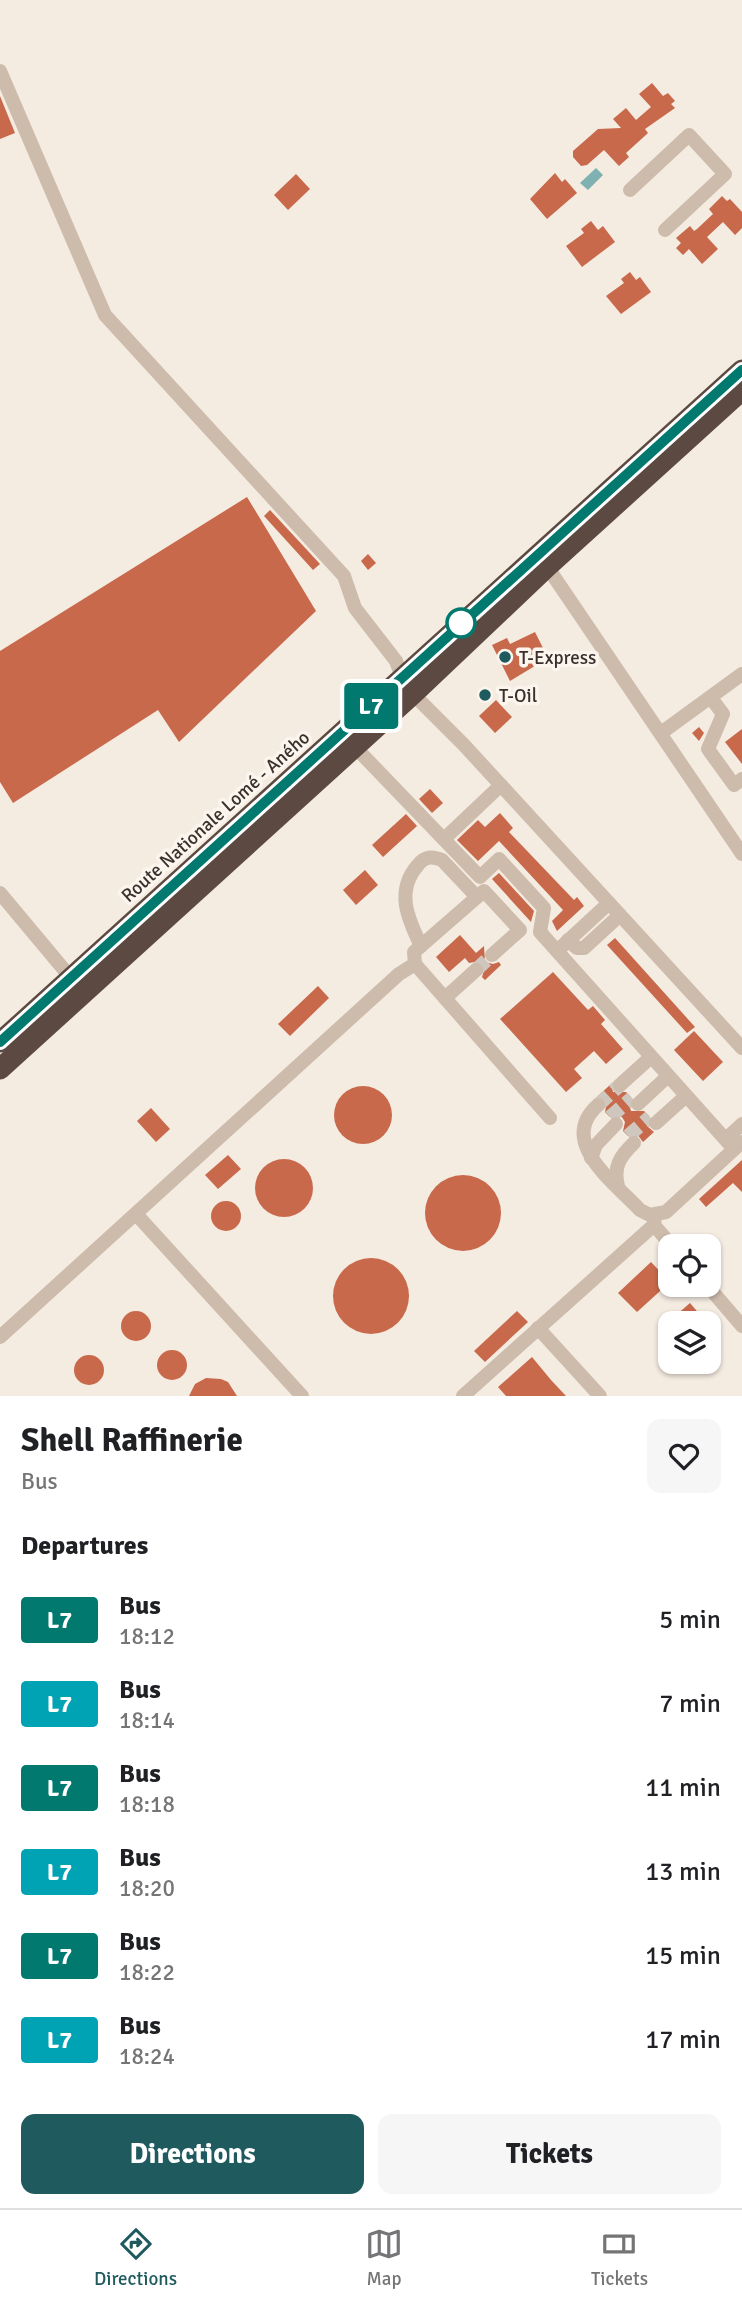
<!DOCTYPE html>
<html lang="en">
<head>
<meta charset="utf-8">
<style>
  :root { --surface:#fff; --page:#f6f6f6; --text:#202124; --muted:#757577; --line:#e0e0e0; --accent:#1f5a5e }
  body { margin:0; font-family:Signika,sans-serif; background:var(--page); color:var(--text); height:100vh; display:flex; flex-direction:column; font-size:26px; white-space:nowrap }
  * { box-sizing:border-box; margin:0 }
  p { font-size:23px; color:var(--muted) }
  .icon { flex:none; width:38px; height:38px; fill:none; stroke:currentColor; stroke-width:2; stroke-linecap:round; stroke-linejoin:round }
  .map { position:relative; height:1396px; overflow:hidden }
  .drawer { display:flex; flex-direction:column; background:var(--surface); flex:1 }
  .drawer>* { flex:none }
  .badge { padding:0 14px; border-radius:5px; font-size:24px; line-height:46px }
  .controls { position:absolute; left:658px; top:1234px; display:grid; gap:14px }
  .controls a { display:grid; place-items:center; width:63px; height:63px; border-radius:14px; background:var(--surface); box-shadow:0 2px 5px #0004; font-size:35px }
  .map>.badge { position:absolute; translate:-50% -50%; box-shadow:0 0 0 4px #fff }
  h2 { padding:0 21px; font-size:26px; line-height:63px }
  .round { display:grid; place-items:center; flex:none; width:74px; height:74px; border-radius:14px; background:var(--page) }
  .summary { display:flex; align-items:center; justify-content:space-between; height:119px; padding:0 21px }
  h1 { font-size:33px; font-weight:800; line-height:52px }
  .action { display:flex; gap:14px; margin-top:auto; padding:14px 21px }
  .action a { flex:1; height:80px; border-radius:14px; background:var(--accent); color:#fff; font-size:28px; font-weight:800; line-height:80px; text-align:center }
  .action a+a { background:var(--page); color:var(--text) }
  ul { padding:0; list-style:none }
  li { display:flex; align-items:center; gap:21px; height:84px; padding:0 21px }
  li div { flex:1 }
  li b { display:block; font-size:26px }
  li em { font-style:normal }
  li .badge { min-width:77px; font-weight:700; text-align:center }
  .tabs { display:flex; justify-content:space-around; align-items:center; height:98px; border-top:2px solid var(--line); background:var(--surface); font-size:19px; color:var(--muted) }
  .tabs a { display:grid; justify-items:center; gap:4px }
  .tabs .active { color:var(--accent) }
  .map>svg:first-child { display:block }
</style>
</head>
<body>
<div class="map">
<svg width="742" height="1396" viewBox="0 0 742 1396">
  <rect width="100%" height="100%" fill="#f4ebe1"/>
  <path fill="#7fb0b2" d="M596 168 603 175 588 190 580 183Z"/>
  <g fill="#c8694b">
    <path d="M652 83 663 96 668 93 675 101 671 104 675 108 645 129 648 133 626 153 629 157 619 166 604 150 587 165 581 166 573 157V151L598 129 621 128 613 119 626 108 636 120 651 107 639 94Z"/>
    <path d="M0 96 15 133 0 139Z"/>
    <path d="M555 173 562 182 565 179 577 193 547 219 530 199Z"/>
    <path d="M296 174 310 189 288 210 274 195Z"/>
    <path d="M722 196 727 201 730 199 742 212V228L735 235 723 222 707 237 718 249 702 264 689 249 683 255 676 248 681 243 676 238 690 226 694 231 697 229 713 214 709 209Z"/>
    <path d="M591 221 598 230 603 226 615 242 582 267 566 246 584 233 581 229Z"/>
    <path d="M630 272 636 280 640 277 651 292 621 314 606 296 624 283 621 279Z"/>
    <path d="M247 497 316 611 179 742 158 710 13 803 0 782V651Z"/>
    <path d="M270 510 320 564 313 570 264 516Z"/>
    <path d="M368 554 376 563 368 570 361 561Z"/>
    <path d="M535 632 548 658 510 681 492 645 507 638 510 644Z"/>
    <path d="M496 700 512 717 495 733 479 716Z"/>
    <path d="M699 727 704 733 699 741 692 733Z"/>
    <path d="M742 729V764L725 742Z"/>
    <path d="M430 789 443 803 432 813 419 799Z"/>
    <path d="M500 813 513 828 509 832 574 900 577 897 584 906 557 931 552 921 563 910 499 841 478 861 457 840 478 820 485 827Z"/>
    <path d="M406 814 417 826 383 857 372 845Z"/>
    <path d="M365 870 378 885 356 905 343 890Z"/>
    <path d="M499 873 534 911 531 922 492 879Z"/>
    <path d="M460 935 476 953 484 946 485 962 493 964 499 962 501 965 485 980 482 977 485 967 480 961 469 963 465 958 449 972 436 957Z"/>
    <path d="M615 938 695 1027 687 1033 607 945Z"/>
    <path d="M553 972 588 1010 593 1006 605 1020 601 1024 623 1049 606 1064 594 1051 574 1069 582 1078 566 1092 500 1019Z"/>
    <path d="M318 986 329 998 290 1036 278 1024Z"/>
    <path d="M694 1031 723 1062 703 1081 674 1050Z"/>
    <path d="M611 1084 613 1092H626L631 1097 629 1105 631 1111H644L649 1116 647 1126 654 1132 643 1142 637 1134 628 1136 623 1131 625 1122 622 1117H610L605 1112 607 1102 598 1096Z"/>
    <circle cx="363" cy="1115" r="29"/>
    <path d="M151 1108 170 1129 156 1142 137 1121Z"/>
    <path d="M228 1155 241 1169 218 1189 205 1175Z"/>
    <circle cx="284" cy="1188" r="29"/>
    <path d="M742 1160V1192L733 1183 706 1207 699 1199Z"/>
    <circle cx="463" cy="1213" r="38"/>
    <circle cx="226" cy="1216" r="15"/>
    <circle cx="371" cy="1296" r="38"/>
    <path d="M651 1262 670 1282 637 1312 618 1293Z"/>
    <path d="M690 1303 707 1323H667Z"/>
    <circle cx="136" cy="1326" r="15"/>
    <path d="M517 1311 528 1322 485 1362 474 1351Z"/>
    <circle cx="172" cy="1365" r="15"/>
    <circle cx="89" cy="1370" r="15"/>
    <path d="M532 1357 551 1380 566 1396H506L498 1387Z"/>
    <path d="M206 1378 221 1379 228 1382 237 1396H189L195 1384Z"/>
  </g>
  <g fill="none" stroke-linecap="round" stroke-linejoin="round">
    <g stroke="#cfc6bd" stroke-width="14" stroke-dasharray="14 7" stroke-linecap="butt">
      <path d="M476 970 492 955"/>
      <path d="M598 1105 620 1085"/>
      <path d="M610 1117 632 1098"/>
      <path d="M628 1136 650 1117"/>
    </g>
    <g stroke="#cdbbac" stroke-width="14">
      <path d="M0 71 105 315 344 576 355 608 396 661 402 677 413 694 464 745 742 1048"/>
      <path d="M630 190 689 135 725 174 665 230"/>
      <path d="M544 562 742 854"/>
      <path d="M711 698 723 714 708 749 734 785 742 779"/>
      <path d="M661 733 742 674"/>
      <path d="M355 747 480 877 499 859 544 908 540 932 734 1149"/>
      <path d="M444 839 501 785"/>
      <path d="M0 893 71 978"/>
      <path d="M568 940 577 948H584L620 915"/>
      <path d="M421 946C408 919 395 891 418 865 425 856 432 856 442 860L477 897"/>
      <path d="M557 951 609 903"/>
      <path d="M492 955 520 930 484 891 414 952 415 964 550 1118"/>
      <path d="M445 998 476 970"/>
      <path d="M620 1085 651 1057"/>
      <path d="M638 1104 668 1076"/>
      <path d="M598 1105C557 1142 614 1182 640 1210L650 1215 666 1212 742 1142"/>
      <path d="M656 1123 686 1096"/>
      <path d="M726 1139 742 1124"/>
      <path d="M591 1158 596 1145 616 1124"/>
      <path d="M618 1186C613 1167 620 1156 634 1143"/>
      <path d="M136 1214 302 1396"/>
      <path d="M655 1216 654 1225 672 1246"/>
      <path d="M706 1284 742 1326"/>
      <path d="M538 1328 600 1396"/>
      <path d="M0 1337 399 974 415 964"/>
      <path d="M463 1396 654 1225"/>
    </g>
    <g stroke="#5c4a42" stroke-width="21">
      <path d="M0 1042 742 370"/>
      <path d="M0 1069 413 694 547 567 742 390"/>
    </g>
  </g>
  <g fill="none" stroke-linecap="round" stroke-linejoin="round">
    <g stroke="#fff" stroke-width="16">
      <path id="line" d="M0 1042 742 370"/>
    </g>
    <use href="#line" stroke="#01796f" stroke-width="10"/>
  </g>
  <circle fill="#fff" stroke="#01796f" stroke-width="3.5" cx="461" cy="623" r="14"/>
  <g fill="#1f5a5e" stroke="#fbf5ee" stroke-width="2.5">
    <circle cx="505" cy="657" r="7"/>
    <circle cx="485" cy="695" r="7"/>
  </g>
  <g text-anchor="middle" stroke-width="7" stroke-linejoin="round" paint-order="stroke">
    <g font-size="19" fill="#3b302b" stroke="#fbf5ee" text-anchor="start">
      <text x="519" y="664">T-Express</text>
      <text x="499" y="702">T-Oil</text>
    </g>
    <g font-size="19" fill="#3b302b" stroke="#fbf5ee">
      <text transform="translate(215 816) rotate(-42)" y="7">Route Nationale Lomé - Aného</text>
    </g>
  </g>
</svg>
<div class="controls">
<a><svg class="icon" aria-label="locate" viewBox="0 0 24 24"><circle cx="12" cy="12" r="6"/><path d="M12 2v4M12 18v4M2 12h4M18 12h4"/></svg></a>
<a><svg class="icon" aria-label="layers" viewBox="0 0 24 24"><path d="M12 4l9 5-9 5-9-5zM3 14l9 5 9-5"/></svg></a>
</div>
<b class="badge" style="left:371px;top:706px;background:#01796f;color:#fff">L7</b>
</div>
<section class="drawer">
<div class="summary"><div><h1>Shell Raffinerie</h1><p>Bus</p></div><a class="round"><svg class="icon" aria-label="heart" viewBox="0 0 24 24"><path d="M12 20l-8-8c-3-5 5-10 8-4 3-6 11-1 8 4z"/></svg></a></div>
<h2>Departures</h2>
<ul>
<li><span class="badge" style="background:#01796f;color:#fff">L7</span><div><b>Bus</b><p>18:12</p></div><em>5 min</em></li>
<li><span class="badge" style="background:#00a3b4;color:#fff">L7</span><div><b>Bus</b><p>18:14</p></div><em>7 min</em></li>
<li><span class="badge" style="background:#01796f;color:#fff">L7</span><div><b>Bus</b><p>18:18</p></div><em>11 min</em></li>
<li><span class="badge" style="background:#00a3b4;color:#fff">L7</span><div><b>Bus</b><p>18:20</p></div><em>13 min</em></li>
<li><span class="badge" style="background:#01796f;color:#fff">L7</span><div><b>Bus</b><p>18:22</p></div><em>15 min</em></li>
<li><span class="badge" style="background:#00a3b4;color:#fff">L7</span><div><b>Bus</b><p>18:24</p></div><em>17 min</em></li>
</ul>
<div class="action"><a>Directions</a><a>Tickets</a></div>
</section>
<nav class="tabs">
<a class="active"><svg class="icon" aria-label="directions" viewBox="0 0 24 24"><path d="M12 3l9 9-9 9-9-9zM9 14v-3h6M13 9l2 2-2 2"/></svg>Directions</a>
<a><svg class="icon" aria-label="map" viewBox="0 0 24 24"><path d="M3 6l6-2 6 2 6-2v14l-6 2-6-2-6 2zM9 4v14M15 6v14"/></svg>Map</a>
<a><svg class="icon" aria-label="tickets" viewBox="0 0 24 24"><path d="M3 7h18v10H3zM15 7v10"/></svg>Tickets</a>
</nav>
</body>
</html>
